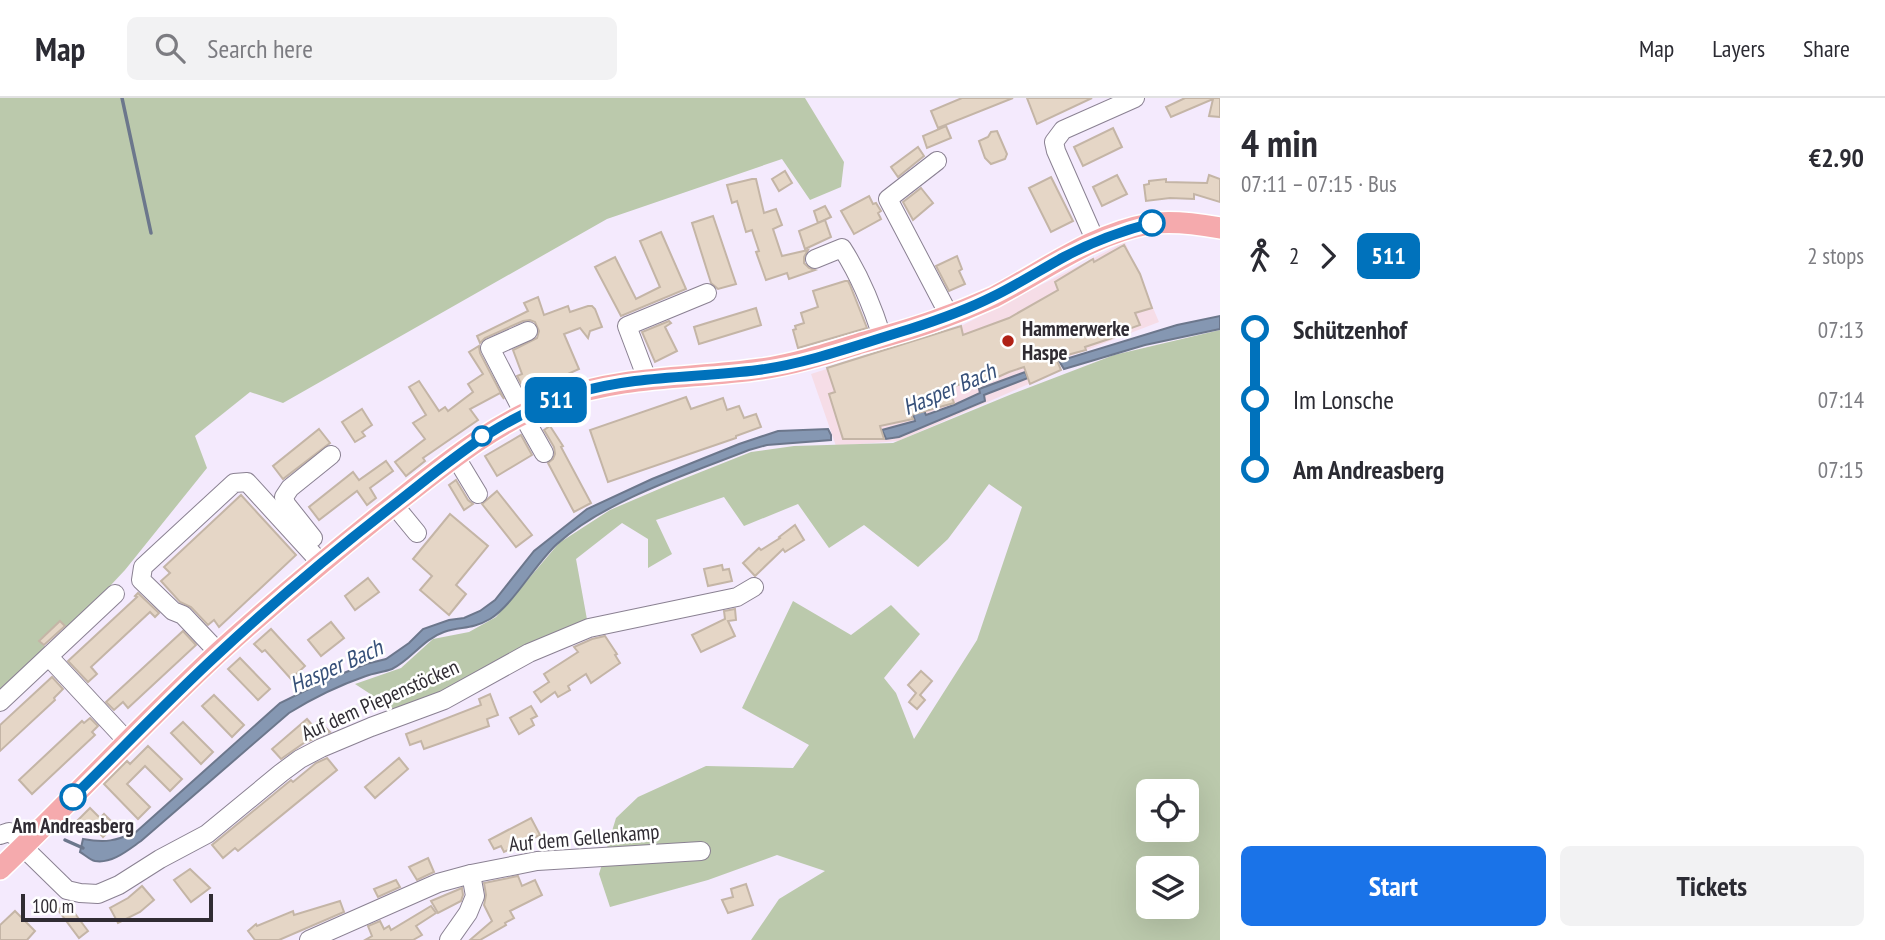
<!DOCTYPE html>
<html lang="en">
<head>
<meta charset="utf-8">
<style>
  :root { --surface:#fff; --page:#f2f2f3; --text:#2b2b33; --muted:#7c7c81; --line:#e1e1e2; --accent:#1a73e8 }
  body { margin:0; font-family:"PT Sans Narrow",sans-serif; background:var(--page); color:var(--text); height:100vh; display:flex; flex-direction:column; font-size:26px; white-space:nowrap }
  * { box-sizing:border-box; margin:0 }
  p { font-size:23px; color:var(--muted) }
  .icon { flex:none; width:38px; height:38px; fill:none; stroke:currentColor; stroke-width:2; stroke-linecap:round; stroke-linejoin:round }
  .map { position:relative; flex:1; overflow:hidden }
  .details { display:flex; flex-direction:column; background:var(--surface); width:665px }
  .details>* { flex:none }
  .badge { padding:0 14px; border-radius:10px; font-size:24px; line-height:46px }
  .controls { position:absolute; left:1136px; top:681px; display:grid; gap:14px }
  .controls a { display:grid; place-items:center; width:63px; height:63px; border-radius:10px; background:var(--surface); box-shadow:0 7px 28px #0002; font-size:35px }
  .scale { position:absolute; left:21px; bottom:18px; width:192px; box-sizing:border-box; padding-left:7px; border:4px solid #302c33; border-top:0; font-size:19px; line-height:24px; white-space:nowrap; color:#302c33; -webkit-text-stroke:5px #fff; paint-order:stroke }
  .map>.badge { position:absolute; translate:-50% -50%; box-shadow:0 0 0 4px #fff }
  .legs { display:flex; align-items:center; gap:10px; height:77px; padding:0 21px; font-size:23px }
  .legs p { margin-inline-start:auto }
  .overview { display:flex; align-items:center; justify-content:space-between; height:119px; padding:0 21px }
  h1 { font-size:38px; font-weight:600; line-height:52px }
  .primary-button { display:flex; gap:14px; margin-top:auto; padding:14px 21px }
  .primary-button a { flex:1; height:80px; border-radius:10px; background:var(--accent); color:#fff; font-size:28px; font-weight:600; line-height:80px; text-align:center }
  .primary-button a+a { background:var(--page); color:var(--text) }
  ul { padding:0 21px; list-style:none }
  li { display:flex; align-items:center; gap:24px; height:70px; font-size:26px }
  li i { display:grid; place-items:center; width:10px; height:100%; margin:0 9px; background:currentColor }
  li i::after { content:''; width:18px; height:18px; margin:-9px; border:5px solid; border-radius:50%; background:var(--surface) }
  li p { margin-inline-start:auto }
  li:first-child i { background:linear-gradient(#0000 50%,currentColor 0) }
  li:last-child i { background:linear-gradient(currentColor 50%,#0000 0) }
  header { display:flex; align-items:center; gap:42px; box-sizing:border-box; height:98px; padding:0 35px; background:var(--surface); border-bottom:2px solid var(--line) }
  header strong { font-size:33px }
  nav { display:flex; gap:38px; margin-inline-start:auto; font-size:24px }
  .search { width:490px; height:63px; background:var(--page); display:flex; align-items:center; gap:18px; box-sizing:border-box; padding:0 24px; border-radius:10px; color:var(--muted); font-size:26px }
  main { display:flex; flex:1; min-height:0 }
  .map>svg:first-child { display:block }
</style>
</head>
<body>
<header>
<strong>Map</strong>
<div class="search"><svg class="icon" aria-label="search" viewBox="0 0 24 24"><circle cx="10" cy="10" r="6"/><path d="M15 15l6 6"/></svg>Search here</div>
<nav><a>Map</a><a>Layers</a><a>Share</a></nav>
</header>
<main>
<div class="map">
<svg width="1220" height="842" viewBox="0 0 1220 842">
  <rect width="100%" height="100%" fill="#f4eafd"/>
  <path fill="#f6dde7" d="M1125 144 1159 224 1058 263 1061 272 898 343 836 348 811 276 961 228Z"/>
  <g fill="#bbc9ac" fill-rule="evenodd">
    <path d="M0 0H805L844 64 841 89 810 102 782 61 607 121 283 305 250 294 195 338 207 370 125 472 110 488 112 491 69 532 60 523 39 542 47 551 0 596Z"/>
    <path d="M1220 232V842H751L779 801 825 773 777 757 708 782 610 809 599 776 616 720 638 699 706 668 793 670 809 647 742 610 793 503 851 537 891 507 920 536 884 580 896 595 914 641 977 542 1022 409 989 386 948 441 918 469 864 427 829 450 798 406 744 428 724 399 656 422 672 456 648 470V441L622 425 576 461 588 527 398 614 355 586 401 570 433 541 469 534 496 519 559 445 610 412 673 385 751 354 794 348 893 345 1012 296 1114 257ZM1148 693H1186V732H1148ZM1148 770H1186V808H1148Z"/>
  </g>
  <g fill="#8597b2" stroke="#6c778c" stroke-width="2">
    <path d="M1220 218V231L1145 247 1064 271 1059 263 1177 227Z"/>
    <path d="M1025 274 1028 280 984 297 985 303 899 339 886 341 882 332 915 323 911 310 921 306 926 317 954 307 980 295 979 291Z"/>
    <path d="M828 331 831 337V342L767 347 749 352C688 376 606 402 557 446 535 466 513 507 490 521 471 532 462 528 444 534 423 541 411 562 392 571 384 574 374 575 366 578 340 587 313 600 289 615L141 743C128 752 112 766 95 763 90 762 84 756 80 754L83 741C106 745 115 743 136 734L280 605 329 581 366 566 386 561 409 545 423 531 449 522 464 520 480 513 495 502 534 453 587 411 652 381 739 346 778 333Z"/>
  </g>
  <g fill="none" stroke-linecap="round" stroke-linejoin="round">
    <g stroke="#6c778c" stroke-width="3.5">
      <path d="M122 0 151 135"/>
      <path d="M65 742 83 750"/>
    </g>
  </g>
  <g fill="#e5d6c6" stroke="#c4b5a6" stroke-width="2">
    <path d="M962 0H1013L938 30 931 13Z"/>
    <path d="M1027 0H1092L1037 26Z"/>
    <path d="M1185 0H1220V19L1209 18 1213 1 1171 19 1166 9Z"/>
    <path d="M946 28 951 40 927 50 923 38Z"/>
    <path d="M1113 30 1122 49 1083 68 1074 49Z"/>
    <path d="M997 33 1007 56 1005 61 991 66 985 60 979 43 988 39 991 34Z"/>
    <path d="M918 49 924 58 898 79 891 69Z"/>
    <path d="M785 73 792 85 779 93 772 81Z"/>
    <path d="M1117 77 1127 96 1102 108 1093 89Z"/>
    <path d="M1209 77 1220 81V104L1194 96V101L1170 100 1146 103 1144 87 1149 86V83L1166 81V84L1207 85Z"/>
    <path d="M1051 79 1073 123 1051 134 1029 90Z"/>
    <path d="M752 81H756L764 115 776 111 782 127 773 131 782 158 808 152 804 159V165L809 170 815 172 789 181 787 175 766 182 756 154 759 153 752 132 746 134 737 103 732 105 727 87Z"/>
    <path d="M921 90 933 105 913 122 903 104Z"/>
    <path d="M869 98 873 106 876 105 881 113 878 115 881 121 854 136 841 113Z"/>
    <path d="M825 108 831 119 818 125 814 113Z"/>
    <path d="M713 118 736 186 718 191 711 185 692 125Z"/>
    <path d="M825 122 831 139 805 151 799 133Z"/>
    <path d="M661 134 686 191 621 218 595 169 615 159 636 201 660 189 640 143Z"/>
    <path d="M1124 147 1140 176 1152 210 1135 215 1140 227 1120 234 1121 237 1085 249 1086 252 1056 260 1061 272 1030 286 1024 269 1009 274 978 288 976 281 949 290 954 305 911 317 913 321 880 328 884 341H843L829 296 835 294 827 270 961 228 963 237 1009 220 1058 192 1055 184 1093 161 1094 164Z"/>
    <path d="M957 158 962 171 959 173 965 186 949 193 936 168Z"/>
    <path d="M845 183H848L850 187 867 230 798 250 793 232 796 231 795 228 804 225 801 215 818 209 813 193Z"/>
    <path d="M538 199 544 217 568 208 570 214 588 208H592L595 211 602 229 590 233 588 240 580 230 564 236 579 271 526 295 517 278 522 276 513 252 537 240 539 233 535 224 530 222 523 223 485 240 480 245 477 238 528 213 524 205Z"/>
    <path d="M756 210 761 227 699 246 694 229Z"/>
    <path d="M669 223 671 225 665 229 677 253 655 264 642 234Z"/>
    <path d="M479 248 480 255 504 301 500 295 470 311 478 322 423 360 425 363 406 378 395 364 425 341 413 325 426 317 409 289 419 283 439 313 445 309 448 313 473 294 468 286 483 276 469 254Z"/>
    <path d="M686 299 691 311 723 300 727 312 739 308 744 320 756 316 761 329 736 338V340L608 384 590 332Z"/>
    <path d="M362 311 372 327 362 334 365 338 355 344 342 324Z"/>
    <path d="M550 328 563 348 561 349 591 405 574 414 548 365 553 361 555 356 554 349 544 332Z"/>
    <path d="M319 331 330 345 283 381 273 368Z"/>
    <path d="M521 337 532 357 497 378 485 358Z"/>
    <path d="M386 363 393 373 370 390 376 400 367 407 357 393 319 422 309 409 353 374 359 382Z"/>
    <path d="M456 382 468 402 473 406 464 412 449 387Z"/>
    <path d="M497 393 532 437 516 449 482 406Z"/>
    <path d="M241 397 296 457 219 529 214 522 208 527 191 509 180 504 161 483 170 475 164 469Z"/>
    <path d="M450 416 488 448 456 487 466 496 449 517 420 492 432 478 413 461Z"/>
    <path d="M795 427 804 442 785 454 783 451 755 478 743 465 759 450 761 452 780 440 779 439Z"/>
    <path d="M722 467 723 472 729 471 732 483 708 488 704 471Z"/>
    <path d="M368 480 379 494 355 512 345 498Z"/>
    <path d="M138 495 159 515 155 519 150 514 91 569 97 576 88 584 68 563 137 499 135 498Z"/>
    <path d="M735 511 736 522 728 523 735 538 701 554 692 537 725 521 724 513Z"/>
    <path d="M60 523 65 528 44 547 39 543Z"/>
    <path d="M331 524 344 540 321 558 308 542Z"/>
    <path d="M271 531 305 568 291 581 265 552 262 554 254 546Z"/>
    <path d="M183 533 196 547 128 610 123 604 114 612 106 604Z"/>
    <path d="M605 538 617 556 615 557 620 565 591 585 586 576 568 588 570 592 558 599 555 594 541 604 534 594 549 584 544 576 578 554 574 549 592 541Z"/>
    <path d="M240 560 270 591 258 602 228 571Z"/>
    <path d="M921 573 932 583 920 597 925 602 917 611 909 604 916 595 908 587Z"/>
    <path d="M52 579 63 591 54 600 55 602 0 653V627Z"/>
    <path d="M490 596 498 617 487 621 489 628 424 651 421 643 410 647 406 636 481 607 479 601Z"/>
    <path d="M214 597 244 627 232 639 202 608Z"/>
    <path d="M531 608 537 618 531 621 534 627 519 636 510 620Z"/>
    <path d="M90 620 98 628 92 634 95 637 32 696 19 682 82 623 84 625Z"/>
    <path d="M307 621 313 628 316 625 321 630 324 628 330 634 304 645 281 661 272 651Z"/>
    <path d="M183 624 213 654 201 666 171 635Z"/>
    <path d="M148 648 182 681 170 693 145 668 127 686 150 709 138 721 104 686 127 663 130 666Z"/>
    <path d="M327 660 337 672 238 753 235 750 223 760 212 747 291 682 293 684 316 665Z"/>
    <path d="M399 660 408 671 375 700 365 689Z"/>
    <path d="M90 710 100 720 104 716 115 727 103 739 93 728 89 732 78 722Z"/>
    <path d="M531 720 540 737 504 754 501 748 494 751 489 742Z"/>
    <path d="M428 760 434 774 417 782 409 769Z"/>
    <path d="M190 771 210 790 191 804 174 782Z"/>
    <path d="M518 778 522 788 535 782 542 797 510 813 514 820 505 825 506 827 480 842H470L492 823 484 807 486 797 484 785Z"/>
    <path d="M396 782 400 789 378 799 374 791Z"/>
    <path d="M746 786 753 807 728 815 722 802 733 799 731 791Z"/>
    <path d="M142 788 154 802 140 814 118 825 110 810 128 800Z"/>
    <path d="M462 790 463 797 461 803 438 815 431 803Z"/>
    <path d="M340 803 344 814 279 842H255L248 833 256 826 257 828 293 813 294 817Z"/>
    <path d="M67 805 88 833 79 840 58 812Z"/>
    <path d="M431 808 436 815 416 828 422 837 413 842H365L372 838 368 828 380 823 384 831 389 828 391 832Z"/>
    <path d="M15 813 35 833 27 842H0V827Z"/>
  </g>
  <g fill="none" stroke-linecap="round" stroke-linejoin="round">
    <g stroke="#8a8192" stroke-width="20">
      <g id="minor">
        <path d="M937 63 888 101 949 217"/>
        <path d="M1096 144 1056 53 1054 44 1063 32 1135 0"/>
        <path d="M815 161 842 150C860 178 872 207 882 239"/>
        <path d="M647 281 627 228 707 195"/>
        <path d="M527 314 520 308 490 250 528 233"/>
        <path d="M522 316 544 355"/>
        <path d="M455 358 478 396"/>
        <path d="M394 407 417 435"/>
        <path d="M313 440 286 406 284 399 290 390 331 357"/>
        <path d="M219 555 183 517 173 513 141 482 143 469 234 385 247 384 321 465"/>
        <path d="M49 559 128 644"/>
        <path d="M0 604 115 496"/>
        <path d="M0 737 9 734 17 739 25 746"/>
        <path d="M23 749 67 792 80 795 98 796 119 787 160 761 207 736 281 675 300 661 321 650 371 629 444 602 529 555 589 530 737 499 754 489"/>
        <path d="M309 842 438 785 471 776 537 763 701 753"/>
        <path d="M449 842 468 815 475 798 471 776"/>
      </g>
    </g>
    <g stroke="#fff" stroke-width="24">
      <path id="major" d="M0 771C74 700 144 624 219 554 272 506 327 460 383 415 438 372 490 326 556 302 622 277 692 281 761 271 795 266 826 256 858 246 883 239 909 232 934 223 954 216 974 208 994 199 1044 173 1092 136 1149 126 1171 122 1198 126 1220 130"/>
    </g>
    <use href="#minor" stroke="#fff" stroke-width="18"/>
    <use href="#major" stroke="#f5aaad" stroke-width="21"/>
  </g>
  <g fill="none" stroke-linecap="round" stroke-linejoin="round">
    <g stroke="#fff" stroke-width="16">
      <path id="line-1" d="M73 699C121 652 167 603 217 557 274 504 333 454 395 406 455 359 501 318 576 295 635 277 697 280 758 272 810 265 860 246 910 231 938 222 966 212 992 199 1017 187 1040 172 1064 159 1092 144 1121 133 1152 125"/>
    </g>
    <use href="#line-1" stroke="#0072bc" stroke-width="10"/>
  </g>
  <g fill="#fff" stroke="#0072bc" stroke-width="3.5">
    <circle cx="1152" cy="125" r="12"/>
    <circle cx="482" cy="338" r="9"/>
    <circle cx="73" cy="699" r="12"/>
  </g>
  <circle fill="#b02115" stroke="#fff" stroke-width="2.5" cx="1008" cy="243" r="7"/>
  <g text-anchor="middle" stroke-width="5" stroke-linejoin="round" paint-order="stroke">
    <g font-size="21" font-weight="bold" fill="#302c33" stroke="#fff" text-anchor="start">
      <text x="1022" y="238">Hammerwerke<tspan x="1022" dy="24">Haspe</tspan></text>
    </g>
    <g font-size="21" fill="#302c33" stroke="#fff">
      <text transform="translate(380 602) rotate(-24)" y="7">Auf dem Piepenstöcken</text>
      <text transform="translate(584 740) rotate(-5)" y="7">Auf dem Gellenkamp</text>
    </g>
    <g font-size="21" font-weight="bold" fill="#302c33" stroke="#fff">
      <text x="73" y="735">Am Andreasberg</text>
    </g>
    <g font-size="23" font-style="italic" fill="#365079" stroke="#fff">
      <text transform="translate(949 291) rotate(-23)" y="8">Hasper Bach</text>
      <text transform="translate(336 568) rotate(-24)" y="8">Hasper Bach</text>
    </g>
  </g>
</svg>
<div class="controls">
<a><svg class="icon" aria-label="locate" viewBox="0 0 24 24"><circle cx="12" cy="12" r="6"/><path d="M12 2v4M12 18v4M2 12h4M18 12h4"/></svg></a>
<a><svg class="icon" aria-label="layers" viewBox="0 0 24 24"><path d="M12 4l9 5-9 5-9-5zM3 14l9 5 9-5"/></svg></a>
</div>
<div class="scale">100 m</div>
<b class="badge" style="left:556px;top:302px;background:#0072bc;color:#fff">511</b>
</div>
<section class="details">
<div class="overview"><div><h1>4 min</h1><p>07:11 – 07:15 · Bus</p></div><b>€2.90</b></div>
<div class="legs"><svg class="icon" aria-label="walk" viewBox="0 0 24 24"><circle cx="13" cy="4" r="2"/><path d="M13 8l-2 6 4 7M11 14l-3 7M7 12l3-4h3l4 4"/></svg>2<svg class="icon" aria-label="forward" viewBox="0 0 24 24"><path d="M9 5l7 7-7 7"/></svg><b class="badge" style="background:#0072bc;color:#fff">511</b><p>2 stops</p></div>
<ul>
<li><i style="color:#0072bc"></i><b>Schützenhof</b><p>07:13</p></li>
<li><i style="color:#0072bc"></i><span>Im Lonsche</span><p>07:14</p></li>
<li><i style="color:#0072bc"></i><b>Am Andreasberg</b><p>07:15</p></li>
</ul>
<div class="primary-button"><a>Start</a><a>Tickets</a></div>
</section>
</main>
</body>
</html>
